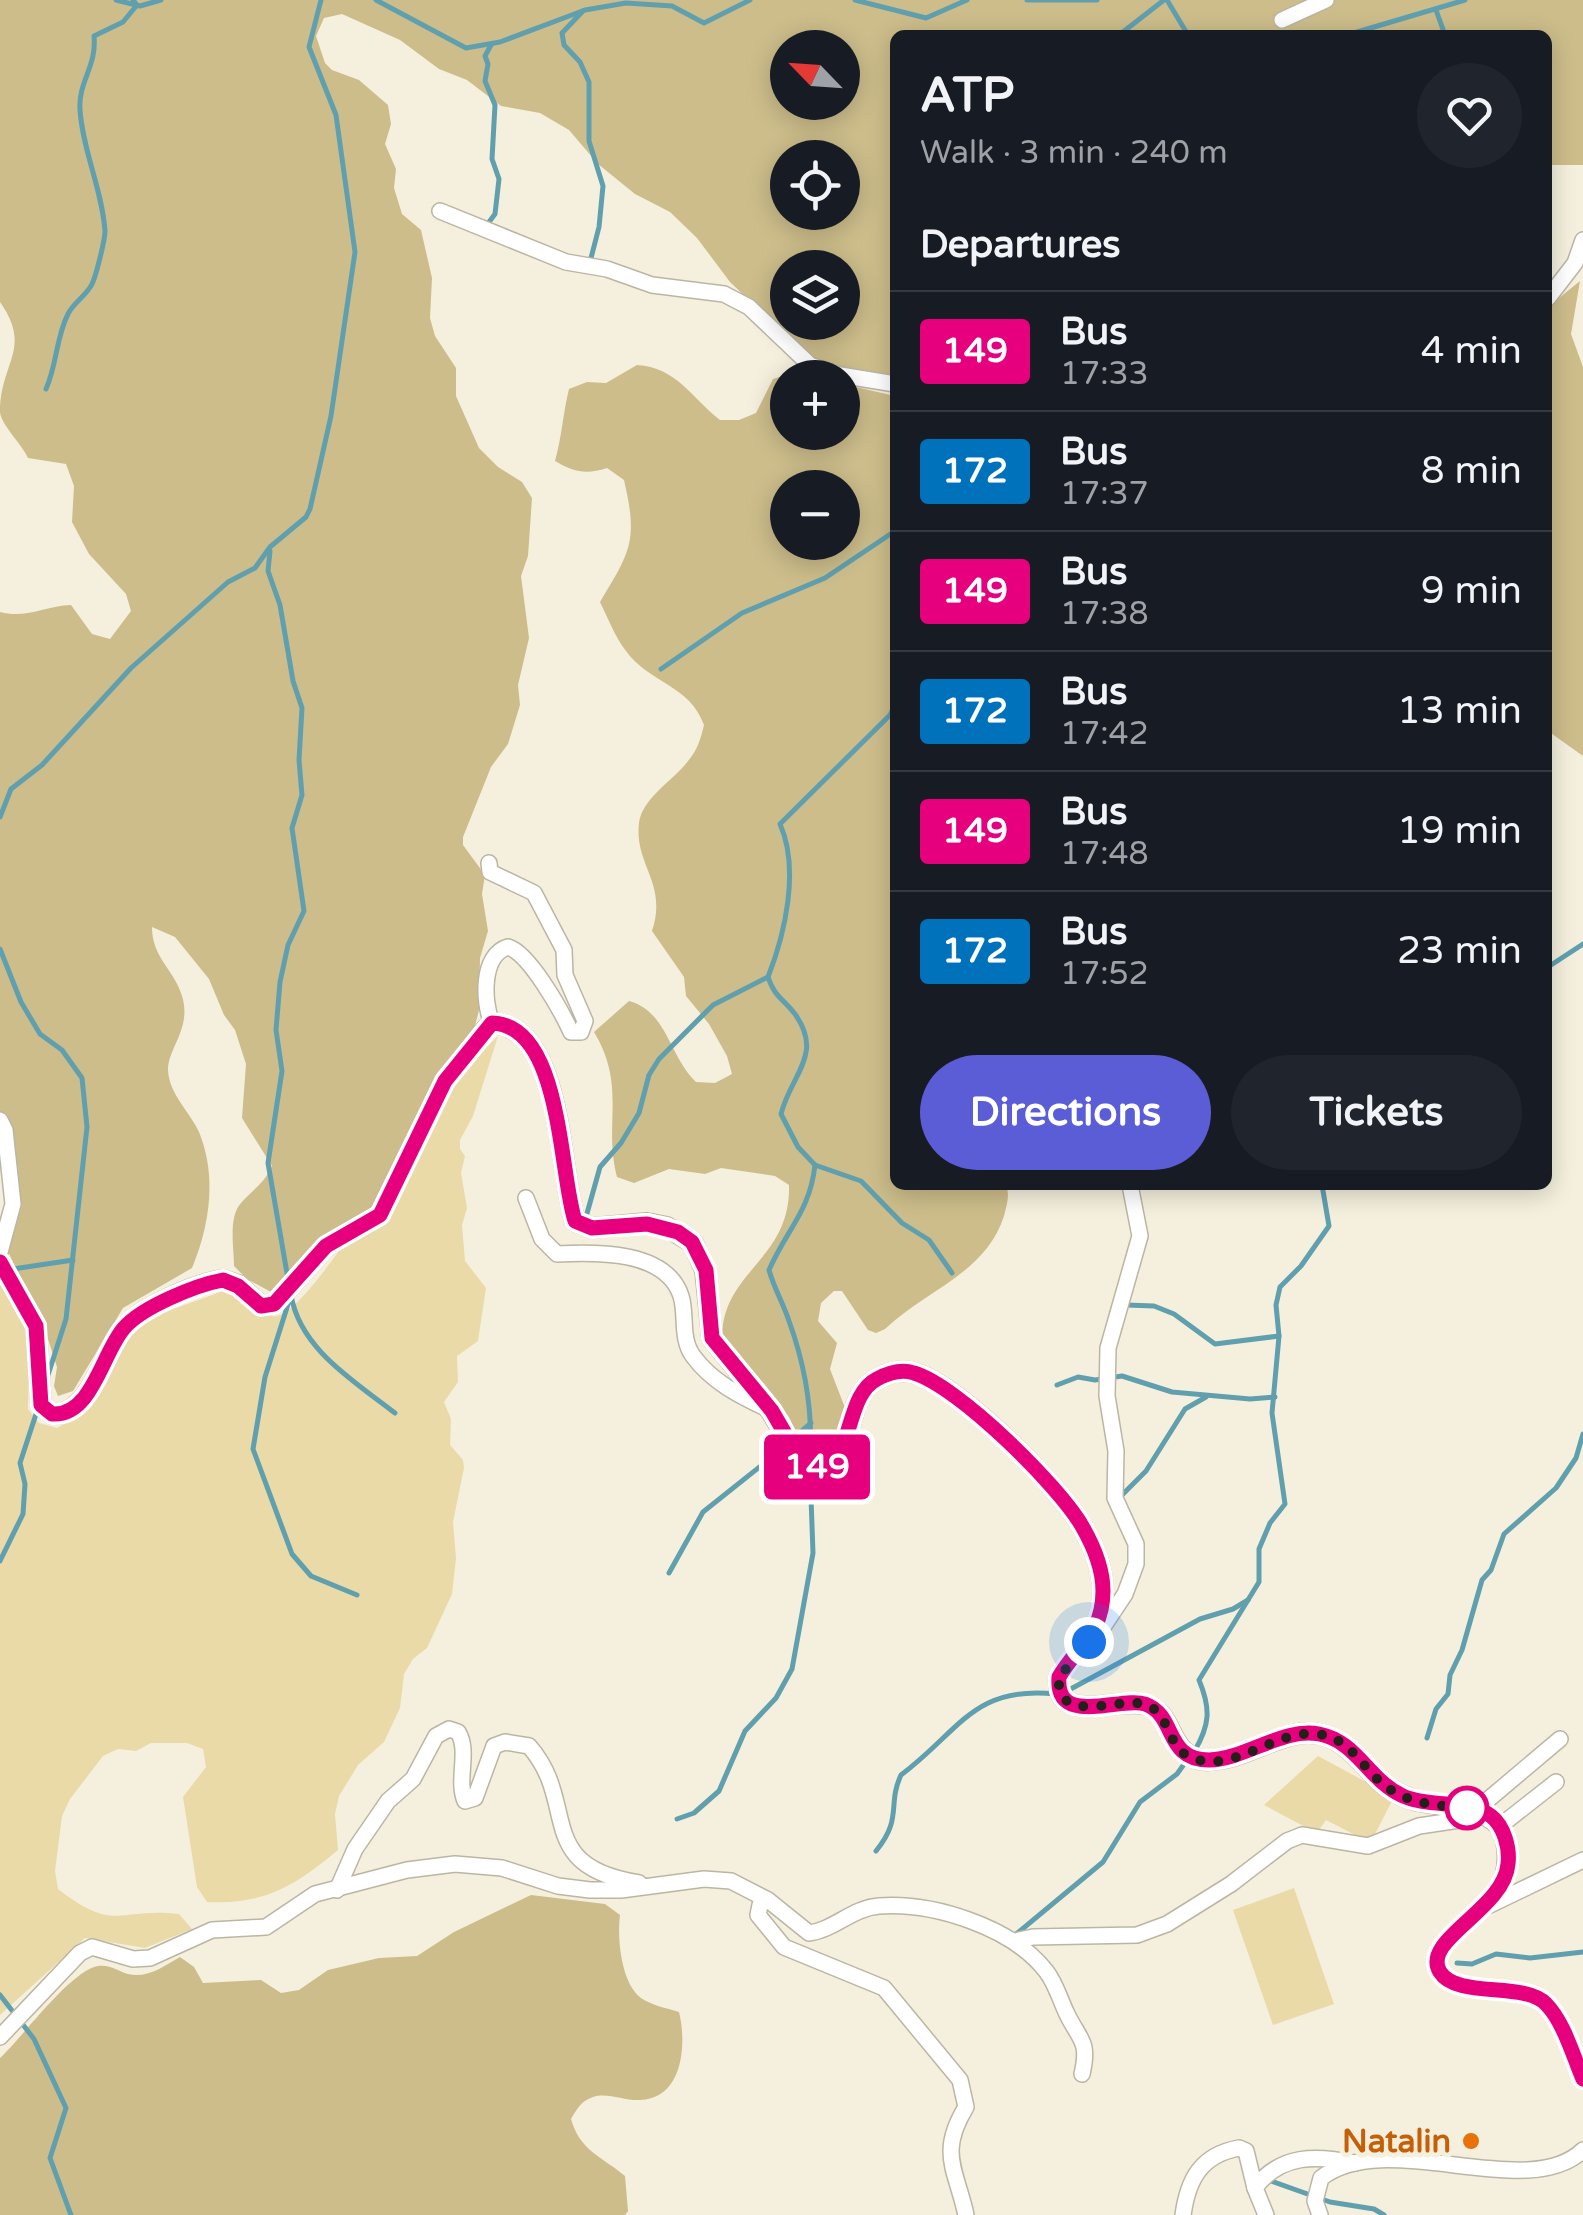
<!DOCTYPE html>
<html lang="en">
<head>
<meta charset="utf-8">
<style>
  :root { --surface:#171b24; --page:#20242c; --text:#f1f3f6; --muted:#9ea1a6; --line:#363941; --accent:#5a5dd5 }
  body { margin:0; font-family:"Varela Round",sans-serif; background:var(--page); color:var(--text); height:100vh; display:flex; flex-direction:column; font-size:38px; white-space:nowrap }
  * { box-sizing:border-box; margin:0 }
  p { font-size:32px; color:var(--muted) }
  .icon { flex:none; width:55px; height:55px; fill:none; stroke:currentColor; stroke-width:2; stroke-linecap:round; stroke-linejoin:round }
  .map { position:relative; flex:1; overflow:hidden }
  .drawer { position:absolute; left:890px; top:30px; width:662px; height:1160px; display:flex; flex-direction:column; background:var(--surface); border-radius:15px; box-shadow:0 5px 25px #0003 }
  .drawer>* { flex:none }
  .badge { padding:0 20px; border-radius:8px; font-size:35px; line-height:65px }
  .needle { width:65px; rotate:295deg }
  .buttons { position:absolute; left:770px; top:30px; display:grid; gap:20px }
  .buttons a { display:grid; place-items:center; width:90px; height:90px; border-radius:50%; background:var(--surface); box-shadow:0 5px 25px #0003; font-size:50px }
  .you { position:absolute; width:50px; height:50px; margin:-25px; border:8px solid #fff; border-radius:50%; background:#1a73e8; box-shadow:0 0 0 15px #1a73e833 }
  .map>.badge { position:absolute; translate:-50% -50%; box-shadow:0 0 0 5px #fff }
  h2 { padding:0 30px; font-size:38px; line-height:90px }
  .round { display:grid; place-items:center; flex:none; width:105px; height:105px; border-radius:52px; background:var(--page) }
  .summary { display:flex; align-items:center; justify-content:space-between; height:170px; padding:0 30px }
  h1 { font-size:48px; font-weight:700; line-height:75px }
  .action { display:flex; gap:20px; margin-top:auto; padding:20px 30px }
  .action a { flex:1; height:115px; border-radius:60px; background:var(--accent); color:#fff; font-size:40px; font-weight:700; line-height:115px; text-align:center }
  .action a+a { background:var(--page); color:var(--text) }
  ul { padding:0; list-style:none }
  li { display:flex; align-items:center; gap:30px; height:120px; padding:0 30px; border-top:2px solid var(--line) }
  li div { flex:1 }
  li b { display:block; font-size:38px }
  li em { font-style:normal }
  li .badge { min-width:110px; font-weight:700; text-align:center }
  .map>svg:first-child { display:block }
</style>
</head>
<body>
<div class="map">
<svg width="1583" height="2215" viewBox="0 0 1583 2215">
  <rect width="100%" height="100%" fill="#f5f0dd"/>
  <g fill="#eadaa7">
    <path d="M498 1036 473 1116 460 1140V1149L465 1156 461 1173 467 1208 462 1225 465 1261 486 1288 478 1341 457 1356 458 1382 444 1402 451 1419 450 1445 463 1460 464 1468 453 1522 456 1558 452 1594 427 1648 413 1659 404 1674 400 1708 384 1742 358 1765 339 1796 335 1814 338 1850C295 1886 264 1905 207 1902L197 1887 183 1797 206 1767 203 1749 187 1743H151L136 1751 118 1749 103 1756 70 1799 62 1816 55 1871 58 1889C116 1934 118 1907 179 1914L192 1929 145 1948 85 1938 0 2015V1276L30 1326 28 1409 39 1423 57 1428 82 1414 118 1348 143 1320 223 1291C241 1296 257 1319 277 1316 312 1310 421 1123 451 1086 465 1068 482 1052 498 1036Z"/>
    <path d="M1318 1756 1394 1797 1374 1836 1361 1838 1326 1820 1319 1830 1309 1829 1264 1805Z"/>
    <path d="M1294 1888 1334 2004 1273 2025 1233 1910Z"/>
  </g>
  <g fill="#cdbd8b" fill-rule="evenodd">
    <path d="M0 0H1583V165H1548V35H895V380L812 360 730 282 697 238 670 212 635 194 598 164 569 130 540 113 501 106 467 80 439 69 400 40 342 14 324 18 316 36 325 63 332 70 359 80 388 105 391 124 385 144 396 169 394 188 402 214 421 230 432 278 430 318 435 336 456 368V396L479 448 498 467 522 482 532 498 528 556 521 576 529 638 518 685 520 705 508 744 491 767 463 837V845L485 875 482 894 488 931 480 958 479 1010 474 1030 432 1090 402 1145 376 1206 281 1289 271 1292 247 1279 234 1266C234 1248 228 1217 241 1203 253 1189 264 1184 272 1166L242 1118 246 1064 235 1030 224 1015 209 979 175 937 152 927C152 958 174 969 182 996 192 1028 168 1048 168 1070 169 1094 190 1112 199 1132 217 1176 210 1225 192 1268L123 1308 73 1391 58 1396 54 1386 57 1367 46 1333 5 1245 10 1176 0 1162V612C26 619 45 606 71 605L92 634 110 639 131 611 126 594 89 554 72 522 74 486 66 464 28 458C22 444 1 425 0 412 0 362 33 349 0 302ZM788 48H842V102H788ZM788 158H842V212H788ZM788 268H842V322H788Z"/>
    <path d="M1580 281 1571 334 1583 367V756L1548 731V307Z"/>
    <path d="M637 365C676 367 692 398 720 420H739L756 413 773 379 792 373 806 377 788 378V432H842L843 384 895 396V1185H1006C1010 1196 1007 1204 1004 1216 986 1273 926 1290 885 1329L876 1333 868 1330 842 1291H834L821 1303 818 1321 837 1343 830 1369 847 1413 835 1440 823 1454 814 1453 800 1442 789 1417 763 1383 722 1337C723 1270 791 1260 789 1185L775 1176 721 1168 705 1174 669 1169 634 1183 617 1177C603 1123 627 1087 594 1032L629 1001C667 1011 669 1056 696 1082L715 1083 732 1074 727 1056 709 1024 686 996 684 977 652 931C668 883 634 865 639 823 642 798 674 780 688 761 697 751 701 738 704 725 690 685 649 683 626 651 615 637 608 618 600 602 631 551 638 540 624 480L607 468C586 475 574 472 555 461 562 436 563 413 569 389L587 382 606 383ZM788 488H842V542H788Z"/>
    <path d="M531 1895 605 1904 620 1915C617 1938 621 1983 641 1998 651 2005 666 2008 679 2012 687 2044 683 2099 640 2100 625 2101 607 2092 593 2097 581 2101 577 2109 571 2119 580 2151 601 2156 625 2176L628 2211 625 2215H0V2058C22 2038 70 1971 98 1966 110 1964 118 1971 128 1974 147 1979 164 1966 180 1957L194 1967 203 1983 261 1980 281 1993 299 1990 328 1970 379 1958 417 1956 454 1932Z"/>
  </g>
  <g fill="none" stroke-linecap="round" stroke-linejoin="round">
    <g stroke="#60a0ae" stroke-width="5">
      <path d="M116 0 140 6 161 0"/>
      <path d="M376 0 466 48 500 42 585 10 626 3 672 6 704 23 750 0"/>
      <path d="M855 0 926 18 967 0"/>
      <path d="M1027 0H1097"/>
      <path d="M1167 0 1188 35"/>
      <path d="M1436 10 1445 35"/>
      <path d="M583 11 562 33 564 45 580 62 589 82V141L603 186 599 227 590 262"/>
      <path d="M1119 35 1164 0"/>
      <path d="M1347 35 1465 0"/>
      <path d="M486 226 495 214 499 179 492 159 495 105 485 81 488 64 485 56 491 45"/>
      <path d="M46 389C57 365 56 337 68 314 73 303 87 295 92 284 96 276 105 240 105 231 102 189 83 152 80 110 78 81 97 67 94 36L123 22 137 5 133 0"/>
      <path d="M270 551 268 571 280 605 293 681 302 708 299 760 302 795 292 828 304 911 288 945 280 982 276 1030 282 1071 268 1163 288 1279"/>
      <path d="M661 669 742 613 825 578 895 531"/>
      <path d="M0 817 11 789 42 765 131 668 228 582 255 568 270 547 306 517 310 509 331 416 355 252 336 115 309 47 321 0"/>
      <path d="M0 949 21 1002 40 1034 62 1050 82 1078 87 1127 66 1319 47 1378"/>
      <path d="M1548 967 1583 944"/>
      <path d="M815 1165 861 1181 902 1223 929 1240 952 1273"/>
      <path d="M586 1217 600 1167 621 1143 639 1113 649 1075 659 1059 713 1005 768 977"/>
      <path d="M13 1269 73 1260"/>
      <path d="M291 1295C300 1349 354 1381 395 1413"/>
      <path d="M290 1298 265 1377 253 1449 292 1554 311 1576 357 1595"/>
      <path d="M1126 1305 1154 1306 1174 1314 1215 1344 1279 1336"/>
      <path d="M1057 1385 1078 1377 1095 1380 1122 1376 1172 1392 1250 1399 1275 1397"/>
      <path d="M795 1437 811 1423"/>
      <path d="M810 1459C813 1412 805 1365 789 1321 783 1303 774 1288 769 1270 787 1229 810 1211 815 1165L798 1147 781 1114C791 1074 824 1055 795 1014 783 998 775 998 768 977 785 934 800 869 780 824L890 715 895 705"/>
      <path d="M1122 1495 1146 1471 1185 1409 1206 1397"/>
      <path d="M0 1561 23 1514 25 1484 20 1463 38 1408"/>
      <path d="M669 1573 703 1512 787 1445"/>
      <path d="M1067 1691 1200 1619 1233 1609 1248 1600"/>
      <path d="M1427 1738 1436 1709 1448 1694 1450 1675 1462 1650 1482 1580 1491 1570 1504 1534 1556 1488 1576 1458 1583 1434"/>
      <path d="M1194 1752C1210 1725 1211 1709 1199 1680L1259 1582V1549L1270 1523 1285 1504 1272 1413 1279 1336 1276 1305 1280 1287 1301 1266 1329 1226 1322 1185"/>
      <path d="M677 1819 694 1813 719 1791 745 1731 776 1698 792 1669 813 1553 810 1470"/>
      <path d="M876 1851C903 1818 887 1805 901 1775 960 1731 973 1685 1056 1694"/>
      <path d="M1015 1935 1103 1862 1140 1802 1177 1774 1187 1760"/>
      <path d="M1457 1963 1472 1964 1496 1954 1530 1958 1583 1952"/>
      <path d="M0 1995 34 2039 66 2108 50 2158 71 2215"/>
      <path d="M1268 2180 1330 2202 1374 2209 1384 2215"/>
    </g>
    <g stroke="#bbb6a4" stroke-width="18">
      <g id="minor">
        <path d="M1282 20 1326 0"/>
        <path d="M440 211 566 262 607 269 652 285 724 294 749 307 810 365 840 375 895 384"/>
        <path d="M1548 298 1575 263 1583 240"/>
        <path d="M489 863 490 872 534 893 564 950 565 975 585 1021 581 1032H571C561 1010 529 953 508 947 481 955 483 1002 492 1023"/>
        <path d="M0 1120 5 1130 13 1204 0 1252"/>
        <path d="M526 1198 542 1239 557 1254C596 1252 666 1250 681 1296 687 1315 680 1338 693 1356 712 1382 740 1396 768 1409"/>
        <path d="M1099 1633 1125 1594 1136 1564V1544L1115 1498 1116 1451 1107 1396 1108 1348 1140 1236 1130 1185"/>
        <path d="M1556 1782 1500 1826C1531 1920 1422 1926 1438 1968 1449 1998 1522 1983 1545 2003 1564 2019 1573 2056 1583 2079"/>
        <path d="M1477 1809 1560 1739"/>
        <path d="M337 1890 355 1849 388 1801 413 1779 436 1736 449 1729 458 1732C470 1752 456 1779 465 1801L475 1798 494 1746 505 1742 529 1746C580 1804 532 1866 639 1883"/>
        <path d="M768 1900 760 1905 758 1915 784 1947 884 1988 960 2080 966 2107C938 2153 956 2169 966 2215"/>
        <path d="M1490 1905 1583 1860"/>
        <path d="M1015 1941 1033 1937 1137 1935 1167 1924 1231 1884 1287 1841 1302 1835 1368 1846 1419 1826 1486 1816"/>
        <path d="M0 2037 80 1953 92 1947 133 1959 150 1958 212 1930 266 1927 315 1894 407 1870 455 1864 502 1868 558 1886 590 1890H621L704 1879 731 1881 768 1900 809 1933C834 1930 852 1908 879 1906 933 1902 1012 1927 1046 1971 1055 1982 1060 1999 1066 2012 1079 2040 1090 2040 1082 2074"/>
        <path d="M1183 2215C1188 2179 1201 2155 1239 2148L1246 2151 1255 2188"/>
        <path d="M1266 2215 1255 2188C1280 2154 1316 2155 1355 2163"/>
        <path d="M1320 2215 1315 2201 1321 2178C1386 2127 1528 2204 1583 2150"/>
      </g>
    </g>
    <g stroke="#bbb6a4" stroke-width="22">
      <path id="major" d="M0 1262 36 1326 41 1405 52 1414C91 1417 103 1352 124 1328 142 1307 196 1284 223 1280L238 1285 261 1306 274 1304 326 1246 379 1215 445 1081 486 1029 492 1023C563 1026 559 1172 575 1221L592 1228 647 1223 667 1227 693 1243 705 1270 712 1338 771 1411 798 1457 817 1467 837 1458C852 1435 851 1392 877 1379 888 1373 902 1369 914 1373 958 1385 1059 1486 1082 1526 1093 1545 1103 1569 1103 1591 1103 1635 1077 1646 1059 1677 1055 1728 1122 1695 1147 1705 1175 1715 1168 1757 1204 1760 1245 1763 1284 1724 1323 1735 1358 1745 1369 1780 1401 1795 1434 1811 1473 1798 1500 1826"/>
    </g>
    <use href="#minor" stroke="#fff" stroke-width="15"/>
    <use href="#major" stroke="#fff" stroke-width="20"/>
  </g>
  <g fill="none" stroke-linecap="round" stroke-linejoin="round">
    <g stroke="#fff" stroke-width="22">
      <path id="line" d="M0 1262 36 1326 41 1405 52 1414C92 1417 102 1353 124 1328 142 1307 196 1285 223 1280L238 1286 261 1306 274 1304 326 1246 380 1215 445 1081 492 1023C562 1025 559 1172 575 1221L592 1228 647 1224 678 1232 692 1242 706 1270 712 1338 772 1411 798 1456 817 1467 836 1458C852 1436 851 1392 877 1379 888 1373 902 1369 914 1373 958 1386 1059 1486 1082 1526 1093 1545 1103 1569 1103 1591 1103 1634 1077 1646 1059 1677 1055 1728 1121 1696 1145 1704 1177 1715 1164 1760 1209 1760 1246 1759 1283 1727 1319 1734 1357 1741 1369 1781 1403 1796 1429 1808 1468 1799 1491 1816 1504 1826 1510 1848 1508 1864 1504 1910 1420 1940 1440 1972 1457 1999 1524 1981 1546 2004 1564 2022 1573 2056 1583 2079"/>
    </g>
    <use href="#line" stroke="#e6007e" stroke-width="15"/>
    <path stroke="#222019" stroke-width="10" stroke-dasharray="0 18" d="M1089 1642 1059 1677C1055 1728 1122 1695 1147 1705 1170 1714 1167 1747 1190 1757 1232 1776 1275 1729 1316 1734 1352 1737 1362 1770 1388 1788 1414 1806 1446 1806 1477 1809L1467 1808"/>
  </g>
  <circle fill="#fff" stroke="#e6007e" stroke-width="5" cx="1467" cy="1808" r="20"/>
  <circle fill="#e8710a" stroke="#f5f0dd" stroke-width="4" cx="1471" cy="2141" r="10"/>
  <g text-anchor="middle" stroke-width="10" stroke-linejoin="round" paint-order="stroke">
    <g font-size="32" font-weight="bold" fill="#c56008" stroke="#f5f0dd" text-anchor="end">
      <text x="1451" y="2152">Natalin</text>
    </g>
  </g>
</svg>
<div class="buttons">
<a><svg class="needle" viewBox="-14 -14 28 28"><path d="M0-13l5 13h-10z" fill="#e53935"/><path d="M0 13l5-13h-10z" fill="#9ea1a6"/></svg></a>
<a><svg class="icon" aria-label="locate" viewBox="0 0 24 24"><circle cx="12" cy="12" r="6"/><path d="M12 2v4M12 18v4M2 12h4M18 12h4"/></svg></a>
<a><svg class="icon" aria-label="layers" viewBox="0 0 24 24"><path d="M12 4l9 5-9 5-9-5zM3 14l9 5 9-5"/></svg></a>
<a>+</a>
<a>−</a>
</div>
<div class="you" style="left:1089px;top:1642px"></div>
<b class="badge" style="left:817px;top:1467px;background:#e6007e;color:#fff">149</b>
<section class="drawer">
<div class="summary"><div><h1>ATP</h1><p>Walk · 3 min · 240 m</p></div><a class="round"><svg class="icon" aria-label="heart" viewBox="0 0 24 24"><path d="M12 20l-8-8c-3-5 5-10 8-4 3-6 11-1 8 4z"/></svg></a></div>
<h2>Departures</h2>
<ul>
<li><span class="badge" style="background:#e6007e;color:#fff">149</span><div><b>Bus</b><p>17:33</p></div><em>4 min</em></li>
<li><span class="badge" style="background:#0072bc;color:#fff">172</span><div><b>Bus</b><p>17:37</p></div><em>8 min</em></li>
<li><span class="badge" style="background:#e6007e;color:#fff">149</span><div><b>Bus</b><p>17:38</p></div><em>9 min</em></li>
<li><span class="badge" style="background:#0072bc;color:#fff">172</span><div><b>Bus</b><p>17:42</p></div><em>13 min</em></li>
<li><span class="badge" style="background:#e6007e;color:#fff">149</span><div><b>Bus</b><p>17:48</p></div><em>19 min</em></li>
<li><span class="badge" style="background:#0072bc;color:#fff">172</span><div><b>Bus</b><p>17:52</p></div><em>23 min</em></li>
</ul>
<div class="action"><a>Directions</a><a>Tickets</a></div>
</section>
</div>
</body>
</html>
